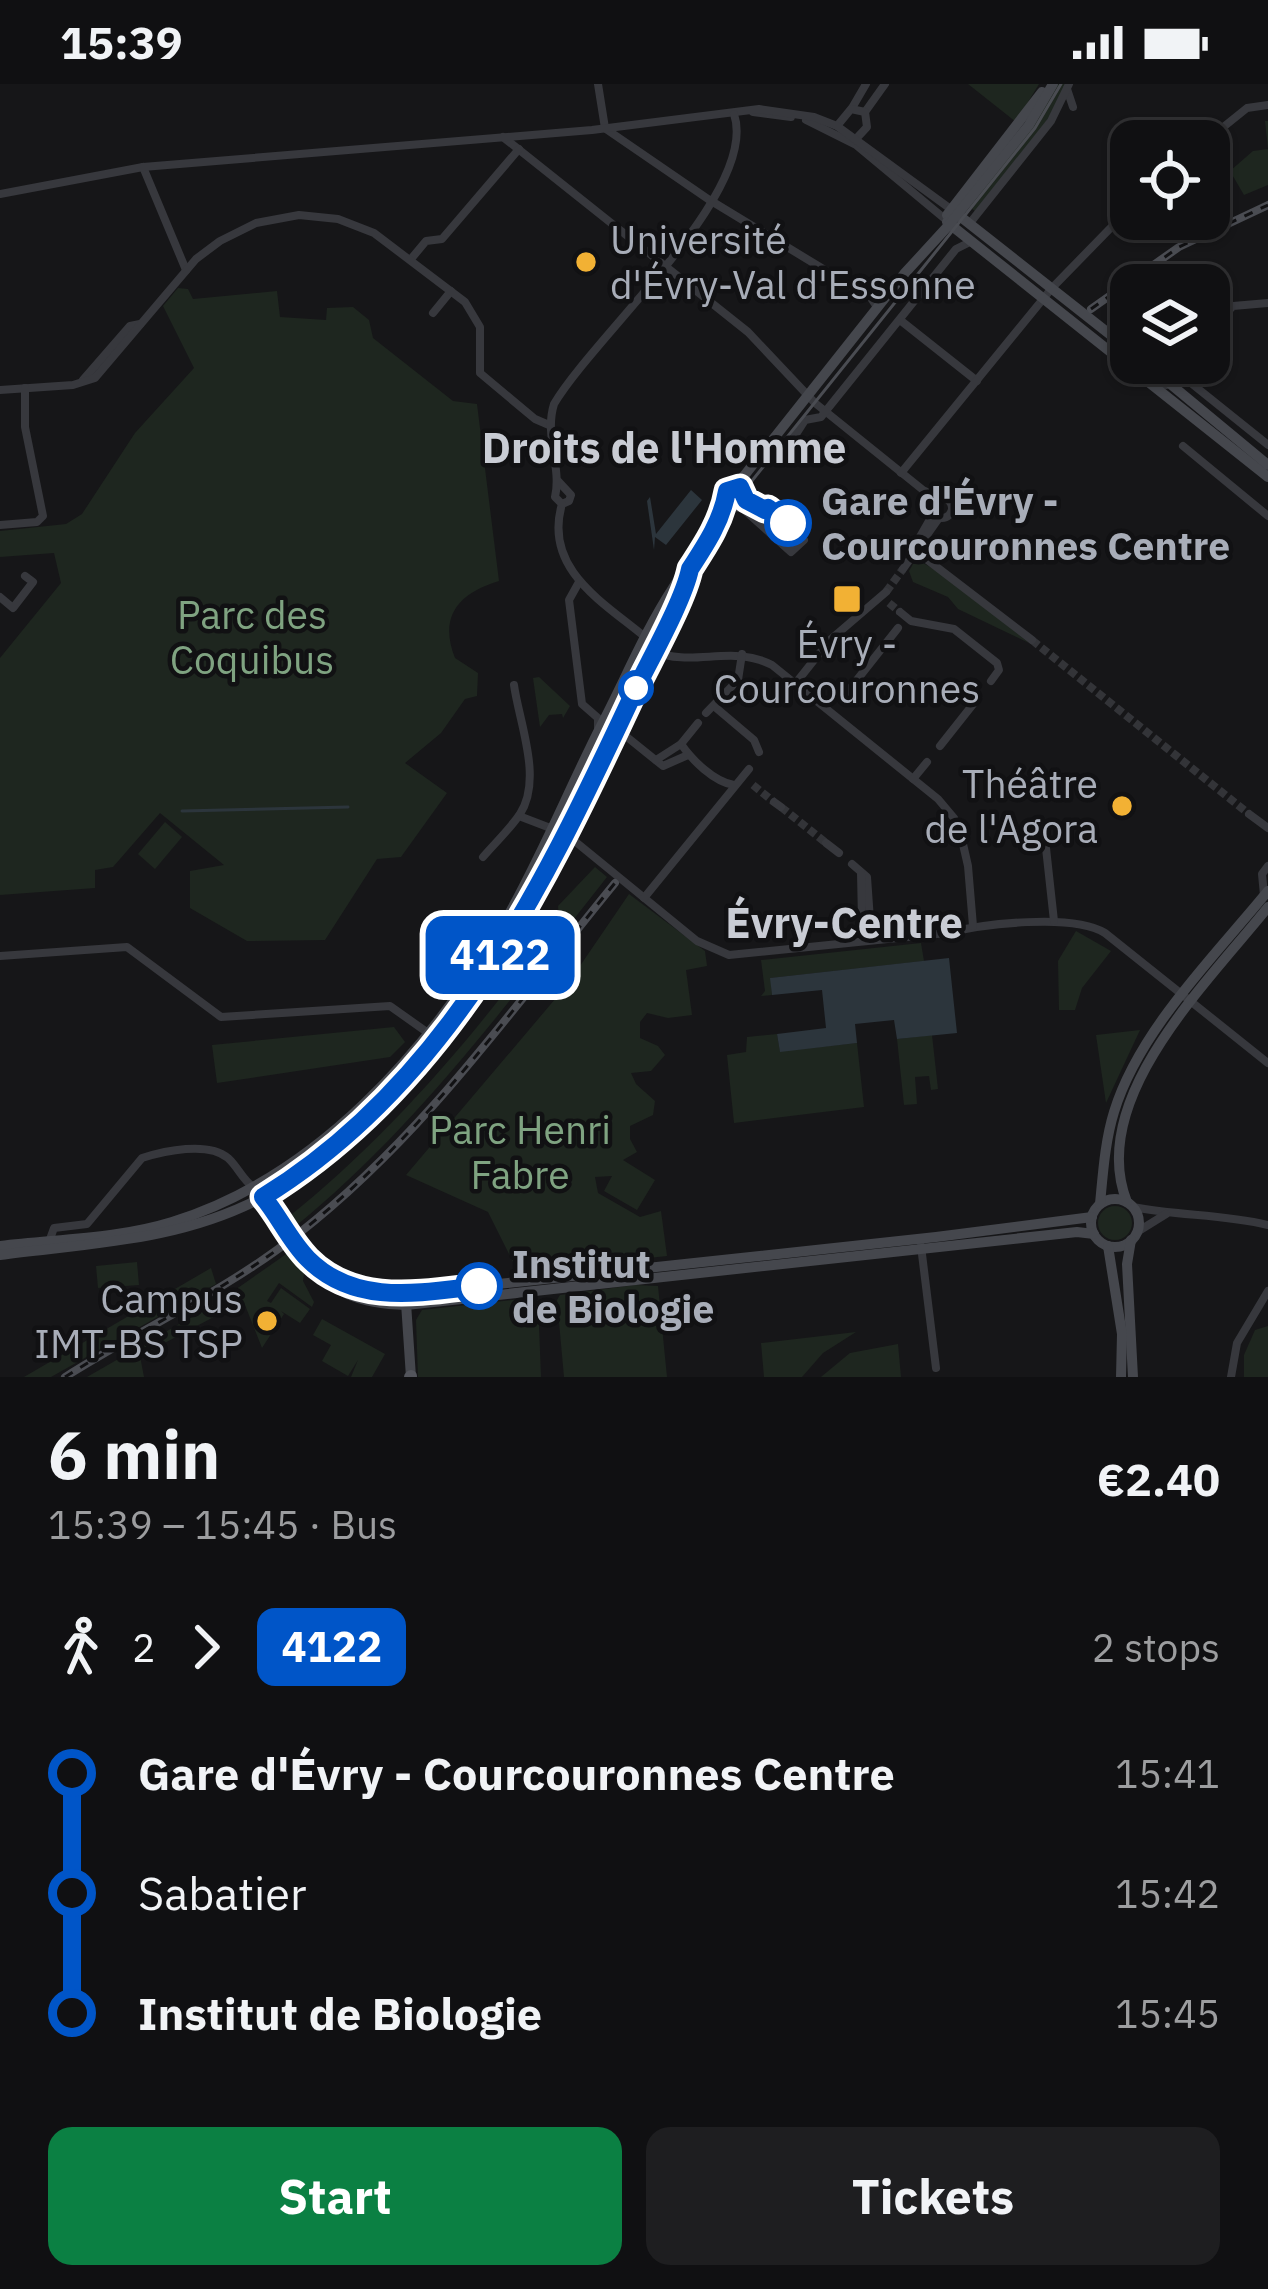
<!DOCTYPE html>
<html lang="en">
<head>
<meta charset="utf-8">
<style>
  :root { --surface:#101012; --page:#1e1e20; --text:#f1f3f6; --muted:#9c9d9f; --line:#303032; --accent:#0b8043 }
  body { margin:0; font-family:"IBM Plex Sans",sans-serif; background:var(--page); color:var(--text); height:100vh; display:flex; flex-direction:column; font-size:45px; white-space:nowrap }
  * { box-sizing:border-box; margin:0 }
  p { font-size:39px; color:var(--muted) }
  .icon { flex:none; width:66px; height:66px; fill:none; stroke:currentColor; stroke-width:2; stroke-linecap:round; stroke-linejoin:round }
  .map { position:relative; height:1293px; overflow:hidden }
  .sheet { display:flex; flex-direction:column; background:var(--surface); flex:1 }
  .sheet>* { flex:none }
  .badge { padding:0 24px; border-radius:18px; font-size:42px; line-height:78px }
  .buttons { position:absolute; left:1110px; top:36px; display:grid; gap:24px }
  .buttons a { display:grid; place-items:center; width:120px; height:120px; border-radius:24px; background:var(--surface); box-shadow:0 3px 9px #0004,0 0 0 3px var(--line); font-size:60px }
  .map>.badge { position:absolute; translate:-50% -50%; box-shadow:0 0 0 6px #fff }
  .legs { display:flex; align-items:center; gap:18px; height:132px; padding:0 48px; font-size:39px }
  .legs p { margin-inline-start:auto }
  .overview { display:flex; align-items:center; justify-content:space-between; height:204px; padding:0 48px }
  h1 { font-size:66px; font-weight:700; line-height:90px }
  .cta { display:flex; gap:24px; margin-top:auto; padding:24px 48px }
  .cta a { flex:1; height:138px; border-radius:24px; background:var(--accent); color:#fff; font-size:48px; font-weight:700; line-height:138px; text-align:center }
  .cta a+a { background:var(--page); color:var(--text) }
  ul { padding:0 48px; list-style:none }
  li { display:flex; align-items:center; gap:42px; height:120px; font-size:45px }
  li i { display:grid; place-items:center; width:18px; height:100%; margin:0 15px; background:currentColor }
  li i::after { content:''; width:30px; height:30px; margin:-15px; border:9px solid; border-radius:50%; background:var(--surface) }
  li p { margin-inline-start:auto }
  li:first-child i { background:linear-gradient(#0000 50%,currentColor 0) }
  li:last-child i { background:linear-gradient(currentColor 50%,#0000 0) }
  .status { display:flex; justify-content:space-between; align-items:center; height:84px; padding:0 60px; background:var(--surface); direction:ltr }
  .status svg { height:33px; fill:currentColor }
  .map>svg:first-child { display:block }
</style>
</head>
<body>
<div class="status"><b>15:39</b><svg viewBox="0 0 49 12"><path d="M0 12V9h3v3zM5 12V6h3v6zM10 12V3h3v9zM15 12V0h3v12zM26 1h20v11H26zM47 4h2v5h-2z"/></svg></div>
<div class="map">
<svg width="1268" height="1293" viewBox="0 0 1268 1293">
  <rect width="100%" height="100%" fill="#161618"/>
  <g fill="#1e261f">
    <path d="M968 0H1039L1016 38Z"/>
    <path d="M1057 0H1067L1046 38 975 127 968 122 1038 35Z"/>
    <path d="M1265 37H1268V101L1244 111 1230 87 1253 67 1268 65Z"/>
    <path d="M178 204 188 205 193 215 277 207 280 233 326 236 327 224 353 223 369 236 373 254 453 317 477 320 499 497C460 509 438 531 455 574L478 589 477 612 465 615 441 649 405 679 447 709 401 773 377 775 325 856 247 857 190 824V787L224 781 160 729 113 783 95 786V804L0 811V574L61 499 54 469 0 473V447L66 440 82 430 135 349 194 284 163 222Z"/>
    <path d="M923 479 946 492 1029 559 958 525 948 513 913 498 909 487 913 480Z"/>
    <path d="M539 593 570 622 563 634 562 630 549 631 540 643 533 594Z"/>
    <path d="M165 738 182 753 155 785 138 770Z"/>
    <path d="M595 783 607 793C509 917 416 1045 292 1145L286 1135C391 1051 481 945 559 835L558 822Z"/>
    <path d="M629 810 705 867 707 882 686 886 692 931 668 934 647 929 640 938V954L658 962 665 971 651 987 631 989 636 1000 655 1017 653 1031 630 1042V1055L637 1068 623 1076 655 1096 637 1126 604 1107 612 1092 595 1093 598 1109 640 1133 661 1127 667 1172 518 1188 488 1128 406 1091 567 901Z"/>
    <path d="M1076 847 1111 867 1082 904 1075 926H1059L1058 877Z"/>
    <path d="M921 859 924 877 771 894 772 911 761 912 765 907 761 876Z"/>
    <path d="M394 943 405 958 390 973 217 999 212 961Z"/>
    <path d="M1140 946 1106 1019 1096 951Z"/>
    <path d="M777 950 780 967 857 959 864 1023 734 1039 727 971 746 968 747 953Z"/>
    <path d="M932 951 938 1005 931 1006 929 992 915 993 917 1020 904 1021 897 955Z"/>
    <circle cx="1115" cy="1139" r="17"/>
    <path d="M292 1166 305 1183 303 1197 314 1218 312 1223 279 1199 267 1217 271 1219 281 1204 310 1225 300 1239 281 1227 284 1230 262 1264 243 1216 236 1220 232 1208Z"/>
    <path d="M137 1178 139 1201 98 1204 96 1182Z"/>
    <path d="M211 1184 216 1200 51 1293H24Z"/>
    <path d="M635 1201 658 1202 667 1293H564L557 1216 560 1211Z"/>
    <path d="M223 1215 227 1226 140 1272 144 1293H87Z"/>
    <path d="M521 1215 538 1216 541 1293H418L416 1236 422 1226Z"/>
    <path d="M322 1235 385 1270 372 1293H351L358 1276 348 1292 322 1277 331 1261 313 1251Z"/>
    <path d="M1268 1242V1293H1244V1271L1255 1246Z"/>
    <path d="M856 1248 823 1269 802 1293H764L761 1259Z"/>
    <path d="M898 1260 901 1293H821L850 1269Z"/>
  </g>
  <g fill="#2c353c">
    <path d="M691 406 702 416 666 461 655 453 654 466 647 417 650 413 656 450Z"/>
    <path d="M949 874 957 949 897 955 894 936 855 940 857 959 780 968 777 950 826 944 822 906 772 911 770 894Z"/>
  </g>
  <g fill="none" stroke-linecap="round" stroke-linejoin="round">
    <path stroke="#2c353c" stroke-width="3" d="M182 727 348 723"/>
    <g stroke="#333438" stroke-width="8" stroke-dasharray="8 4" stroke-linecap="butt">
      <path d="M886 508 903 485"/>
      <path d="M889 519 900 528"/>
      <path d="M1032 556 1249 730"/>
      <path d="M753 701 774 718"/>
      <path d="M781 723 826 759"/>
      <path d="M862 836 864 849"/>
    </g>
    <g stroke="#37383d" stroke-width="8">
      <path d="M598 0 605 44"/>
      <path d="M1067 5 1073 23"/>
      <path d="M852 24 866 0"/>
      <path d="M753 28 791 33"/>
      <path d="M865 28 885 0"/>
      <path d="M806 36 856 61 945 135"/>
      <path d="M837 42 851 25 865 28 867 43 855 56"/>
      <path d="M606 45 708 115 871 214 877 223"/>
      <path d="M503 53 748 248 815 319 923 406 940 414"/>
      <path d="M1206 57 1247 24 1268 21"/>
      <path d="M143 83 186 186"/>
      <path d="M0 110 143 83 592 46 759 25 814 33 837 42 952 126"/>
      <path d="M970 139 1051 37 1069 0"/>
      <path d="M411 175 426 157 442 155 519 65"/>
      <path d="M433 229 451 207"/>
      <path d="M900 236 977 297"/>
      <path d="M1209 248 1233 222 1268 219"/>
      <path d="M1111 250 1121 245 1131 253"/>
      <path d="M1166 279 1268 361"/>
      <path d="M83 296 130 242 140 240"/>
      <path d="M1166 301 1184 279"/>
      <path d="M0 306 73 301 95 294 196 175 220 157 256 139 299 131 338 135 374 149 465 218 480 243V289L535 335 549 341"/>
      <path d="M789 361 805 336 821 333 956 165 970 158"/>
      <path d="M1183 362 1268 432"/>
      <path d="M901 389 1052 204 1131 123"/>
      <path d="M558 397 571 411 569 417 562 420C543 485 603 518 645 553L653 567C692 584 732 560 772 581L938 715 954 734"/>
      <circle cx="942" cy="424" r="10"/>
      <path d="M562 420 555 413C562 383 544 352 554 320 594 252 760 107 734 30"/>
      <path d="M741 423 791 468 804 456 768 424 765 426 746 416"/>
      <path d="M0 441 37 438 43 432 25 343V304"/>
      <path d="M914 461 921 471 1032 556"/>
      <path d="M913 465 933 430"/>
      <path d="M903 485 939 434"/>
      <path d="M579 498 569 516 582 620 598 634V645"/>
      <path d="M0 513 13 524 33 498 25 492"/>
      <path d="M900 528 911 537 954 545 997 579 999 586 991 597"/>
      <path d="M795 600 830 556 886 508"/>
      <path d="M845 611 898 544"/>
      <path d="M715 623 754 656 759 668"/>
      <path d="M706 629 738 596 742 570"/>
      <path d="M617 645 663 682 688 671"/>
      <path d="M681 660C692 676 714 698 734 701"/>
      <path d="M940 662 978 614"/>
      <path d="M656 676 681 660 698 639"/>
      <path d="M913 695 927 678"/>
      <path d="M774 718 781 723"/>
      <path d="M1249 730 1268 744"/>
      <path d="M519 732 566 750 697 857 729 871 947 849C983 840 1073 829 1105 849L1268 979"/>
      <path d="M960 747 968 782 973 842"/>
      <path d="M1045 755 1054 837"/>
      <path d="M826 759 839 769"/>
      <path d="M483 773C495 759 510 745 520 730 543 695 519 638 514 601"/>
      <path d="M852 780 867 793 870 836"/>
      <path d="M861 789 862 836"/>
      <path d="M1264 811 1262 790 1268 782"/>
      <path d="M644 814 749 685"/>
      <path d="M0 872 127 863 221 933 390 922 438 956"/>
      <path d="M1133 1123C1178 1132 1223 1130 1268 1141"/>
      <path d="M1137 1148 1166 1130"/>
      <path d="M50 1155 54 1144 87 1140 142 1074C164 1067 208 1057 228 1074 238 1083 242 1095 253 1103"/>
      <path d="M921 1162 936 1284"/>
      <path d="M1231 1293 1237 1259 1268 1207"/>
    </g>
    <g stroke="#45474d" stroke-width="10">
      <path d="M952 126 1131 267"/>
      <path d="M947 131 1042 8"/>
      <path d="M947 138 1268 393"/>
      <path d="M1145 279 1268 381"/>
      <path d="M736 402 743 405 746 414 741 423 726 420 727 407 736 402 904 190 949 141 1029 41 1053 0"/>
      <circle cx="1115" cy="1139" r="24"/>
      <path d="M1127 1118C1086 1015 1209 897 1268 823"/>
      <path d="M1100 1120C1103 1089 1105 1057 1114 1028 1139 946 1215 872 1268 807"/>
      <path d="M1131 1156 1127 1180 1133 1293"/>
      <path d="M0 1162C57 1155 117 1155 172 1138 317 1093 429 967 504 839 541 775 568 707 601 642 625 596 645 547 673 504 691 475 714 453 726 420"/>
      <path d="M1108 1162 1122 1250 1121 1293"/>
      <path d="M0 1171C91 1159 182 1157 265 1112 443 1014 542 805 624 629 645 584 674 536 689 488"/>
      <path d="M306 1173C329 1210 363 1220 406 1221L1077 1148 1094 1150"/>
      <path d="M324 1188 358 1206 423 1208 936 1153 1092 1133"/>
      <path d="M406 1219 411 1293"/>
    </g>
    <path stroke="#53555c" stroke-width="12" d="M410 1293 411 1292"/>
    <path stroke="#4a4c52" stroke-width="3" d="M751 398 1035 44 1061 0"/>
    <g stroke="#4a4c52" stroke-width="8">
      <g id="rail">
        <path d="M1091 225 1179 163 1268 121"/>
        <path d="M65 1293C142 1244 226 1207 298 1150 424 1052 515 921 615 799"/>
      </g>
    </g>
    <use href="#rail" stroke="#111113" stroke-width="3" stroke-dasharray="9" stroke-linecap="butt"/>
    <path stroke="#45474d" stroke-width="10" d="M270 1121 306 1173"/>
  </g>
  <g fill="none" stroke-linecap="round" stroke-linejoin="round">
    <g stroke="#fff" stroke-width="27">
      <path id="line-1" d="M479 1202C419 1209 355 1222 308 1175 290 1157 279 1132 263 1113 447 1000 541 807 629 619 645 584 683 519 690 485 707 459 722 436 727 407L740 403 746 416 765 426 768 424 788 439"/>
    </g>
    <use href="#line-1" stroke="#0055c8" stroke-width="18"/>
  </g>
  <g fill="#f2b134" stroke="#111113" stroke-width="4.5">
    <circle cx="586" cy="178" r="12"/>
    <rect x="832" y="500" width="30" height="30" rx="6"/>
    <circle cx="1122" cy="722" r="12"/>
    <circle cx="267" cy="1237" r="12"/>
  </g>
  <g fill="#fff" stroke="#0055c8" stroke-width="6">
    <circle cx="788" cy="439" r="21"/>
    <circle cx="636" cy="604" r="15"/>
    <circle cx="479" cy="1202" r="21"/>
  </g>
  <g text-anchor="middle" stroke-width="9" stroke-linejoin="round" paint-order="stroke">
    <g font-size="39" fill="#a8adb8" stroke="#111113" text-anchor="end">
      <text x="610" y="170" text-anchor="start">Université<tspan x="610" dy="45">d'Évry-Val d'Essonne</tspan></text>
      <text x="847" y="574" text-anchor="middle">Évry -<tspan x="847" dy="45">Courcouronnes</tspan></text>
      <text x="1098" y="714">Théâtre<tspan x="1098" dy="45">de l'Agora</tspan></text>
      <text x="243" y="1229">Campus<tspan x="243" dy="45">IMT-BS TSP</tspan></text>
    </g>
    <g font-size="39" font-weight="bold" fill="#a8adb8" stroke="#111113" text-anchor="start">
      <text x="821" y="431">Gare d'Évry -<tspan x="821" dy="45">Courcouronnes Centre</tspan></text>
      <text x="512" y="1194">Institut<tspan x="512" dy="45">de Biologie</tspan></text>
    </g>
    <g font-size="39" fill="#7fa381" stroke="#111113">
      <text x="252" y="545">Parc des<tspan x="252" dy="45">Coquibus</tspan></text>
      <text x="520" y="1060">Parc Henri<tspan x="520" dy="45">Fabre</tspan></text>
    </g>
    <g font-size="42" font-weight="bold" fill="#c9ccd4" stroke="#111113">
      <text x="664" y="379">Droits de l'Homme</text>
      <text x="844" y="854">Évry-Centre</text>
    </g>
  </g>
</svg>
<div class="buttons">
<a><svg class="icon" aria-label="locate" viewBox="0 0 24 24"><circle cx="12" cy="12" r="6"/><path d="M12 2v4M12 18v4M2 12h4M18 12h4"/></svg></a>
<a><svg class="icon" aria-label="layers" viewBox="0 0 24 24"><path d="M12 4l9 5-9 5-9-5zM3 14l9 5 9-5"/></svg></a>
</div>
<b class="badge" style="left:500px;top:871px;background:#0055c8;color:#fff">4122</b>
</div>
<section class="sheet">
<div class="overview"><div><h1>6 min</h1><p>15:39 – 15:45 · Bus</p></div><b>€2.40</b></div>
<div class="legs"><svg class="icon" aria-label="walk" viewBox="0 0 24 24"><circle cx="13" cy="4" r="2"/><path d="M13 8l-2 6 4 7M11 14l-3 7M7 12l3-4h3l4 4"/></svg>2<svg class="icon" aria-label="forward" viewBox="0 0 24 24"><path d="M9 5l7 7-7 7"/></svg><b class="badge" style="background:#0055c8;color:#fff">4122</b><p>2 stops</p></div>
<ul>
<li><i style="color:#0055c8"></i><b>Gare d'Évry - Courcouronnes Centre</b><p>15:41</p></li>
<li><i style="color:#0055c8"></i><span>Sabatier</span><p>15:42</p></li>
<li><i style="color:#0055c8"></i><b>Institut de Biologie</b><p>15:45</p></li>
</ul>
<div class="cta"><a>Start</a><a>Tickets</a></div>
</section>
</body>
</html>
